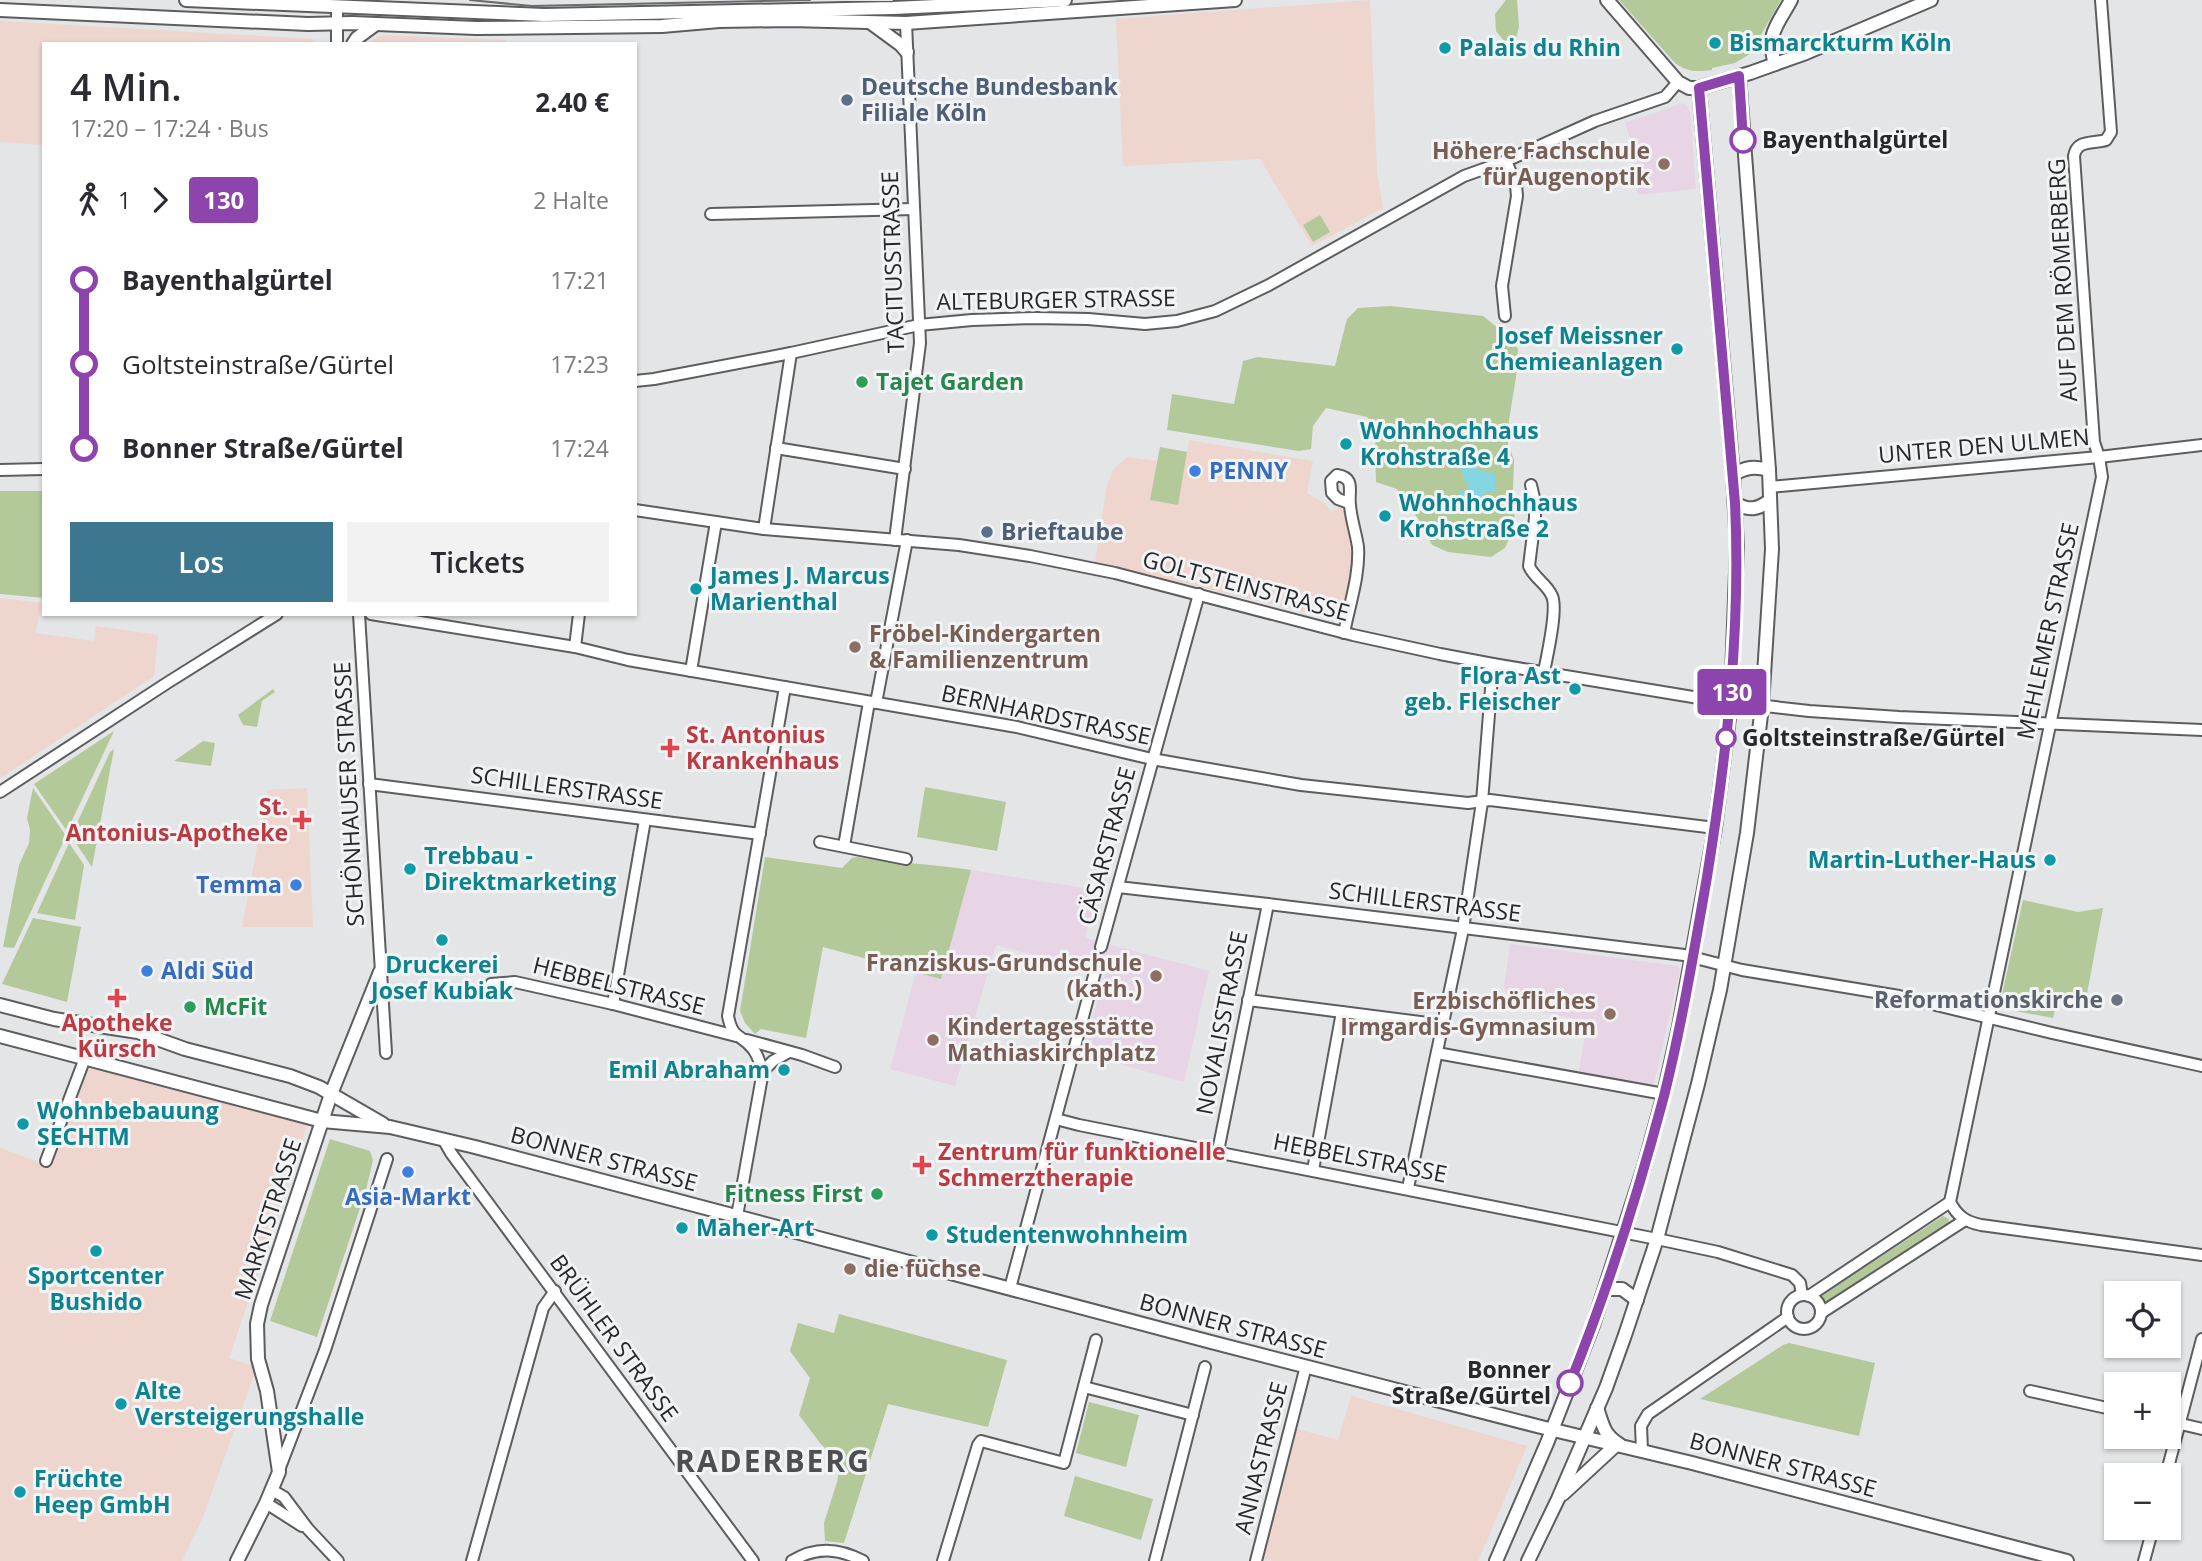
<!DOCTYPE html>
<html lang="de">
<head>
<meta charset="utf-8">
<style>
  :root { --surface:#fff; --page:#f2f2f3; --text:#2b2b33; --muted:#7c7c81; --accent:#3c778f }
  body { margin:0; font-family:"Open Sans",sans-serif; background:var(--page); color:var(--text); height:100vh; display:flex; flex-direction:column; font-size:26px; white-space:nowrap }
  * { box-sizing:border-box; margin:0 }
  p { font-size:23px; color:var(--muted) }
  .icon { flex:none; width:38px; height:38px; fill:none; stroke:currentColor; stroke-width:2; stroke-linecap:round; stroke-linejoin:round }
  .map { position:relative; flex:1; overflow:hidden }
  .panel { position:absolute; left:42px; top:42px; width:595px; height:574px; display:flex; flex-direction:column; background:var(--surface); border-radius:0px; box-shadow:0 2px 5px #0004 }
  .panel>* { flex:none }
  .badge { padding:0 14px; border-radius:5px; font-size:24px; line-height:46px }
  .controls { position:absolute; left:2104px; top:1281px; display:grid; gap:14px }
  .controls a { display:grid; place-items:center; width:77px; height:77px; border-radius:0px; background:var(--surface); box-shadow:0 2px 5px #0004; font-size:35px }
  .map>.badge { position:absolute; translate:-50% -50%; box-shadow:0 0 0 4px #fff }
  .legs { display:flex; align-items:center; gap:10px; height:77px; padding:0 28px; font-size:23px }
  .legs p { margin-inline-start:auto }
  .head { display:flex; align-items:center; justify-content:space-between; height:119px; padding:0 28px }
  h1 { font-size:38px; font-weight:600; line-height:52px }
  .primary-button { display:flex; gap:14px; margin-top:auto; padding:14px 28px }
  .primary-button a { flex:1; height:80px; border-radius:0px; background:var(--accent); color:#fff; font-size:28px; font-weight:600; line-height:80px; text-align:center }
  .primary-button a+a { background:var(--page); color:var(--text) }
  ul { padding:0 28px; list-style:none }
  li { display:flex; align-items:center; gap:24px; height:84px; font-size:26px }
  li i { display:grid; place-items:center; width:10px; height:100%; margin:0 9px; background:currentColor }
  li i::after { content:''; width:18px; height:18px; margin:-9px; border:5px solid; border-radius:50%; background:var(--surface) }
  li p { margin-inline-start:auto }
  li:first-child i { background:linear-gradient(#0000 50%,currentColor 0) }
  li:last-child i { background:linear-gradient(currentColor 50%,#0000 0) }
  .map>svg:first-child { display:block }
</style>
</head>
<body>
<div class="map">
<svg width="2202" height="1561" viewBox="0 0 2202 1561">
  <rect width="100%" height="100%" fill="#e3e5e7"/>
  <g fill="#eed5cd">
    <path d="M1370 0 1377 172 1383 208 1312 246 1260 159 1123 166 1116 19Z"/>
    <path d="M0 21 313 39V44H44V145L0 142Z"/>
    <path d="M380 35 506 40V44H367Z"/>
    <path d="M1189 440 1313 461 1307 493 1324 503 1331 512 1343 506 1348 519 1351 535 1353 567 1342 621 1095 562 1107 485 1114 469 1127 457 1157 461 1160 447 1187 452Z"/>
    <path d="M0 598 42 603 35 633 94 641 96 626 158 635 154 676 0 778Z"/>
    <path d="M307 788 313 927H242L268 790Z"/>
    <path d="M90 1063 309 1120 229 1358 257 1367 203 1517 182 1561H0V1148L51 1167Z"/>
    <path d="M1351 1396 1527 1446 1478 1561H1273L1263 1558 1297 1429 1338 1440Z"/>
  </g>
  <g fill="#e7d5e5">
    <path d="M1683 103 1690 111 1696 189 1637 195 1633 146 1625 123Z"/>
    <path d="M971 870 1097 890 1085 938 1209 971 1184 1082 1083 1054 1105 974 996 945 955 1086 890 1069 916 972 941 978Z"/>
    <path d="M1510 944 1678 966 1680 970 1654 1083 1649 1086 1579 1072 1587 1021 1512 1007 1504 987Z"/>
  </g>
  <g fill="#b3c99a">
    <path d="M1506 0H1517L1519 27 1516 38 1504 41 1496 31 1495 14Z"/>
    <path d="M1619 0H1781L1750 54 1735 63 1712 68V70C1697 72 1687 72 1675 63Z"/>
    <path d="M1320 215 1330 232 1313 242 1303 225Z"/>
    <path d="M1390 306 1483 316 1503 332 1518 349 1516 377 1509 420 1508 444 1514 460 1513 490 1515 526 1505 548 1491 557 1448 552 1432 545 1422 524 1397 489 1376 482 1375 448 1377 428 1367 417 1326 408 1313 426 1311 449 1299 451 1167 430 1172 394 1234 404 1243 361 1258 357 1335 366 1347 319 1358 308Z"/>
    <path d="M1160 447 1187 452 1178 505 1150 500Z"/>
    <path d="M0 491H44V598L0 594Z"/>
    <path d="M273 689 275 692 262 701 257 727 243 725 238 715Z"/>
    <path d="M114 731 67 831 34 784Z"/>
    <path d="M203 741 215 743 211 766 174 761Z"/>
    <path d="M114 749 92 867 71 836 110 752Z"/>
    <path d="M925 787 1006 802 997 851 917 837Z"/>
    <path d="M33 788 66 836 14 948 3 947 19 865 29 843 30 830 27 818Z"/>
    <path d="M69 843 84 865 75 920 37 913Z"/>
    <path d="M765 857 842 868 852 858 857 857C895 863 933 864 971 870L941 979 823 947 806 1038 761 1029 755 1034 745 1023 740 1011Z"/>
    <path d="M2023 900 2078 912 2103 908 2086 999 2059 994 2053 1018 1999 1008Z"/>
    <path d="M33 918 81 927 67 1002 2 984Z"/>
    <path d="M330 1139 370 1151 373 1160 366 1190 317 1337 270 1321Z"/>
    <path d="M1943 1216 1949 1219 1948 1227 1823 1305 1819 1297Z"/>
    <path d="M839 1314 1007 1360 988 1427 888 1404 844 1543 825 1541 824 1523 837 1482 839 1469 827 1450 820 1443 799 1415 810 1378 790 1351 798 1323 834 1333Z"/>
    <path d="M1789 1343 1875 1363 1859 1436 1700 1399 1783 1345Z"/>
    <path d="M1089 1402 1139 1415 1126 1467 1076 1453Z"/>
    <path d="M1075 1476 1153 1499 1141 1540 1064 1516Z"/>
  </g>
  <path fill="#85d6e3" d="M1466 460 1473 461 1478 466 1477 470 1495 474V491H1486L1475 511 1466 510 1454 502 1460 492 1466 491 1469 484 1463 480V473L1458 467Z"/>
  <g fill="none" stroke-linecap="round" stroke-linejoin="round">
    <g stroke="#5c5d5f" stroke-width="14">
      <g id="minor">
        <path d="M2101 0 2111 132 2106 140C2093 144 2077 139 2074 156L2094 442 2099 457 2102 477 1950 1202C1957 1216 1966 1222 1981 1225L2202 1255"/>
        <path d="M337 6V44"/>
        <path d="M711 214 914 209"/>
        <path d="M1505 316 1502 286 1517 196 1516 185 1506 161"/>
        <path d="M635 381 654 379 791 353 919 325 972 320 1035 318 1088 319 1145 324 1177 321 1215 311 1269 285 1464 176 1506 161 1595 121 1665 97 1678 82"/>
        <path d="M776 448 905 469"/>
        <path d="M0 470 44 469"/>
        <path d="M1531 485 1535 502V518L1529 566C1534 578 1547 584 1552 596 1558 609 1547 656 1544 672"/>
        <path d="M1770 487 2099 457 2202 445"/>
        <path d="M635 510 764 529 959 545 1030 556 1115 573 1353 635 1440 654 1493 664 1705 699 1809 711 1899 717 2202 730"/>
        <path d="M764 529 791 353"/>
        <path d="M895 540 920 343 906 23"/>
        <path d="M359 614 386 1053"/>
        <path d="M371 614 575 647 628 660 1017 727 1152 759 1301 785 1468 803 1490 800 1715 828"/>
        <path d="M1344 633C1349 606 1360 575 1358 547 1356 533 1351 519 1350 505 1348 491 1356 478 1337 475L1331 481 1332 493 1338 499 1349 503"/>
        <path d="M575 647 579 614"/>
        <path d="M691 671 716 522"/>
        <path d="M876 703 907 540"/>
        <path d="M369 784 760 834"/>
        <path d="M0 792 167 683 277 614"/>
        <path d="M820 842 906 859"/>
        <path d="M844 846 869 702"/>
        <path d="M1118 887 1268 904 1684 955 1742 970 1899 996 2052 1033 2202 1066"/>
        <path d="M1101 947 1199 594"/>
        <path d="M491 984 515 982 613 1004 736 1036"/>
        <path d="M1248 1000 1444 1025"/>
        <path d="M613 1004 645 820"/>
        <path d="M747 1040 802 1055 835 1067"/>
        <path d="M1437 1053 1664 1094"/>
        <path d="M763 1071 773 1061 789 1052"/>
        <path d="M1056 1119 1079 1125 1657 1239 1718 1252 1792 1275 1800 1283 1802 1295"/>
        <path d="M443 1139 451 1153 753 1561"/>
        <path d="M1218 1151 1268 904"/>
        <path d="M46 1161 85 1058"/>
        <path d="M1313 1170 1342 1012"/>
        <path d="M1408 1188 1463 929 1482 802 1493 664"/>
        <path d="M737 1216 763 1071C760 1064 758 1055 753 1049 741 1033 733 1041 728 1016L785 687"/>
        <path d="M1010 1288 1095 972"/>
        <circle cx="1804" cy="1312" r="17"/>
        <path d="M1809 1296 1950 1202"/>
        <path d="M1821 1313 1965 1220"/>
        <path d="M1084 1387 1193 1415"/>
        <path d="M2030 1391 2116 1410"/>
        <path d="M2168 1421 2202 1429"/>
        <path d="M1642 1450 1641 1426 1648 1414 1788 1317"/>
        <path d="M279 1470 325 1350 387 1159"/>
        <path d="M2166 1475 2202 1339"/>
        <path d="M272 1490 284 1497 308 1529 338 1561"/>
        <path d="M266 1503 302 1526"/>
        <path d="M472 1561 543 1308 555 1291"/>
        <path d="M792 1561C816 1546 839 1548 863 1561"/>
        <path d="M943 1561 978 1445 981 1441 1064 1463 1096 1340"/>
        <path d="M1155 1561 1205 1367"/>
        <path d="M1256 1561 1306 1366"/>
        <path d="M2144 1561 2153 1528"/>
      </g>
    </g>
    <g stroke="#5c5d5f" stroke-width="16">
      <g id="major">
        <path d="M186 0 544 15 893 8 1065 0"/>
        <path d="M1607 0 1678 82 1689 88H1699L1750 73 1806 53 1931 0"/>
        <path d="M0 10 308 24 352 23 476 28 662 26 719 21 790 20 906 23 1235 0"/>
        <path d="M871 23 901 45 907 52"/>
        <path d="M353 44 357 38 376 24"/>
        <path d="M1775 64C1766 33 1777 26 1791 0"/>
        <path d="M1733 475C1745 467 1755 466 1769 470"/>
        <path d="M1735 503C1748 511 1758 510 1770 500"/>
        <path d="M0 1005 54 1019 138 1032 185 1049 290 1076 319 1087 383 1124"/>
        <path d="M0 1036 322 1121 390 1127 475 1147 1211 1342 1541 1427 1692 1463 2067 1561"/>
        <path d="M1606 1289H1622L1637 1300"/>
        <path d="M1597 1408C1603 1425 1603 1434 1619 1444"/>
        <path d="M1563 1494 1616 1445"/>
        <path d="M237 1561 266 1503 279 1472 267 1391 258 1359 257 1324 261 1305 331 1094 380 972"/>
        <path d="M1496 1561 1547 1443 1593 1325 1644 1167 1664 1094 1679 1027 1715 828 1731 702 1737 546 1733 475 1699 88"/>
        <path d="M1528 1561 1558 1499 1606 1388 1625 1335 1657 1239 1698 1084 1720 990 1747 833 1762 706 1772 549 1769 470 1739 76"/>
      </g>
    </g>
    <use href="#minor" stroke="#fff" stroke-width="10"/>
    <use href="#major" stroke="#fff" stroke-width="12"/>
    <path stroke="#6a6b6d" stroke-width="2" d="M470 0 532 6 810 0"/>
  </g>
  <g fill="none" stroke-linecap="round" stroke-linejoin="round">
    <g stroke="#fff" stroke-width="16">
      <path id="line-1" d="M1570 1383C1608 1289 1638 1194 1664 1096 1682 1024 1694 951 1707 877 1727 753 1741 629 1735 503L1699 88 1739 76 1743 140"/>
    </g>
    <use href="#line-1" stroke="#8e44ad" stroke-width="10"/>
  </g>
  <g fill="#0f9aa8" stroke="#f1f3f4" stroke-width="2.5">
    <circle cx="1715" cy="43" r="7"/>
    <circle cx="1445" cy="48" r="7"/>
    <circle cx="1677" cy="349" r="7"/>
    <circle cx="1346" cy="444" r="7"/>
    <circle cx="1385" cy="516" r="7"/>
    <circle cx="696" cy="589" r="7"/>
    <circle cx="1575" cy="689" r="7"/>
    <circle cx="2050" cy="860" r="7"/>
    <circle cx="410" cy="869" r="7"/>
    <circle cx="442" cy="940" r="7"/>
    <circle cx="784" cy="1070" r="7"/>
    <circle cx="23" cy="1124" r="7"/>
    <circle cx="682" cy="1228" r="7"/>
    <circle cx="932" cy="1235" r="7"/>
    <circle cx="96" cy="1251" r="7"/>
    <circle cx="121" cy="1404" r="7"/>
    <circle cx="20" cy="1492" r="7"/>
  </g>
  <g fill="#5c6f8a" stroke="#f1f3f4" stroke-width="2.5">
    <circle cx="847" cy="100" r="7"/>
    <circle cx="987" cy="532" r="7"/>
  </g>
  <g fill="#fff" stroke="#8e44ad" stroke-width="3.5">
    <circle cx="1743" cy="140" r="12"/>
    <circle cx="1726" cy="738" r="9"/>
    <circle cx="1570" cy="1383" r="12"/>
  </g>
  <g fill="#8d6e63" stroke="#f1f3f4" stroke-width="2.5">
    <circle cx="1664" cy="164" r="7"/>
    <circle cx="855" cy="647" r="7"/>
    <circle cx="1156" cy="976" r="7"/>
    <circle cx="1610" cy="1014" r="7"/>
    <circle cx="933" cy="1040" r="7"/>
    <circle cx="850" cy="1269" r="7"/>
  </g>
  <g fill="#2e9e5b" stroke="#f1f3f4" stroke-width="2.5">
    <circle cx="862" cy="382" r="7"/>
    <circle cx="190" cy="1007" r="7"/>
    <circle cx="877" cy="1194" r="7"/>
  </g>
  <g fill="#3f7fe0" stroke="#f1f3f4" stroke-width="2.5">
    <circle cx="1195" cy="471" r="7"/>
    <circle cx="296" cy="885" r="7"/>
    <circle cx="147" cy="971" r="7"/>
    <circle cx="408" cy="1172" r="7"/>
  </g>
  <g fill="#e0444e" stroke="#f1f3f4" stroke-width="2.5">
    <path d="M666.5 737.5h7v7h7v7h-7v7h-7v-7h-7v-7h7z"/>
    <path d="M298.5 809.5h7v7h7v7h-7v7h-7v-7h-7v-7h7z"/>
    <path d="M113.5 987.5h7v7h7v7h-7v7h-7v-7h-7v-7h7z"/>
    <path d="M918.5 1154.5h7v7h7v7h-7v7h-7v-7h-7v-7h7z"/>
  </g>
  <circle fill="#6b7280" stroke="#f1f3f4" stroke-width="2.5" cx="2117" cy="1000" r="7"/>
  <g text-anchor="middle" stroke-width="6" stroke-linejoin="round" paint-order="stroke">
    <g font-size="23" font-weight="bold" fill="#0d838f" stroke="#f1f3f4" text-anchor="start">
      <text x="1729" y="51">Bismarckturm Köln</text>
      <text x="1459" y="56">Palais du Rhin</text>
      <text x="1663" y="344" text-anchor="end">Josef Meissner<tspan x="1663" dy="26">Chemieanlagen</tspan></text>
      <text x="1360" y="439">Wohnhochhaus<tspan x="1360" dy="26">Krohstraße 4</tspan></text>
      <text x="1399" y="511">Wohnhochhaus<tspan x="1399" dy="26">Krohstraße 2</tspan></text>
      <text x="710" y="584">James J. Marcus<tspan x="710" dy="26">Marienthal</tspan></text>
      <text x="1561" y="684" text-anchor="end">Flora Ast<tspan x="1561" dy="26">geb. Fleischer</tspan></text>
      <text x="424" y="864">Trebbau -<tspan x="424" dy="26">Direktmarketing</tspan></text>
      <text x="2036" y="868" text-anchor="end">Martin-Luther-Haus</text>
      <text x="442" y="973" text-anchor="middle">Druckerei<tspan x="442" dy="26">Josef Kubiak</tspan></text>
      <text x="770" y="1078" text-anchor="end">Emil Abraham</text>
      <text x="37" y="1119">Wohnbebauung<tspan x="37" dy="26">SECHTM</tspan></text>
      <text x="696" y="1236">Maher-Art</text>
      <text x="946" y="1243">Studentenwohnheim</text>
      <text x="96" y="1284" text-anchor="middle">Sportcenter<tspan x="96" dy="26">Bushido</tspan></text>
      <text x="135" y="1399">Alte<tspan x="135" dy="26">Versteigerungshalle</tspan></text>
      <text x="34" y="1487">Früchte<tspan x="34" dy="26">Heep GmbH</tspan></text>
    </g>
    <g font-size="23" font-weight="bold" fill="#4e5e75" stroke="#f1f3f4" text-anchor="start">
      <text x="861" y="95">Deutsche Bundesbank<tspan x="861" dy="26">Filiale Köln</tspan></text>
      <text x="1001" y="540">Brieftaube</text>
    </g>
    <g font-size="23" font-weight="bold" fill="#272829" stroke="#f1f3f4" text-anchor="start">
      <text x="1762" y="148">Bayenthalgürtel</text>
      <text x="1742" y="746">Goltsteinstraße/Gürtel</text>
      <text x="1551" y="1378" text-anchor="end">Bonner<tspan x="1551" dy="26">Straße/Gürtel</tspan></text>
    </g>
    <g font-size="23" font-weight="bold" fill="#785e54" stroke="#f1f3f4" text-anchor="end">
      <text x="1650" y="159">Höhere Fachschule<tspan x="1650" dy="26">fürAugenoptik</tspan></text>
      <text x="869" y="642" text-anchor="start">Fröbel-Kindergarten<tspan x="869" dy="26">&amp; Familienzentrum</tspan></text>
      <text x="1142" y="971">Franziskus-Grundschule<tspan x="1142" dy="26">(kath.)</tspan></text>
      <text x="1596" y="1009">Erzbischöfliches<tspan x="1596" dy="26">Irmgardis-Gymnasium</tspan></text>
      <text x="947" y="1035" text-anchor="start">Kindertagesstätte<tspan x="947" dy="26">Mathiaskirchplatz</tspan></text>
      <text x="864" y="1277" text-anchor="start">die füchse</text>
    </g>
    <g font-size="23" fill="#272829" stroke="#f1f3f4">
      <text transform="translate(893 262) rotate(-92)" y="8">TACITUSSTRASSE</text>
      <text transform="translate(2063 280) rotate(-93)" y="8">AUF DEM RÖMERBERG</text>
      <text transform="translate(1056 300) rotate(-1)" y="8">ALTEBURGER STRASSE</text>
      <text transform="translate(1984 446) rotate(-5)" y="8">UNTER DEN ULMEN</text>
      <text transform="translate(1246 586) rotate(15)" y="8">GOLTSTEINSTRASSE</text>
      <text transform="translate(2048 631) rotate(-78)" y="8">MEHLEMER STRASSE</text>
      <text transform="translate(1046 715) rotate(12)" y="8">BERNHARDSTRASSE</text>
      <text transform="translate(567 788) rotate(8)" y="8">SCHILLERSTRASSE</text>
      <text transform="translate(349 794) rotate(-93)" y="8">SCHÖNHAUSER STRASSE</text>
      <text transform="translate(1107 846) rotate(-75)" y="8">CÄSARSTRASSE</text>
      <text transform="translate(1425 902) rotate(7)" y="8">SCHILLERSTRASSE</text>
      <text transform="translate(619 986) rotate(14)" y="8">HEBBELSTRASSE</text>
      <text transform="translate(1222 1023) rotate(-79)" y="8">NOVALISSTRASSE</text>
      <text transform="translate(1360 1158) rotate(11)" y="8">HEBBELSTRASSE</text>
      <text transform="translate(604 1159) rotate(15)" y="8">BONNER STRASSE</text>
      <text transform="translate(268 1219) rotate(-72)" y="8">MARKTSTRASSE</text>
      <text transform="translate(1233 1326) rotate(15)" y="8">BONNER STRASSE</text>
      <text transform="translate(614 1338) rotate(54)" y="8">BRÜHLER STRASSE</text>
      <text transform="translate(1261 1458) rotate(-76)" y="8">ANNASTRASSE</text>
      <text transform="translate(1783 1465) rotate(15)" y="8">BONNER STRASSE</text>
    </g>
    <g font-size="23" font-weight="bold" fill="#27864d" stroke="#f1f3f4" text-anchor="start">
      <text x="876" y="390">Tajet Garden</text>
      <text x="204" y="1015">McFit</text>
      <text x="863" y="1202" text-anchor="end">Fitness First</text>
    </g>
    <g font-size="23" font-weight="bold" fill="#366cbe" stroke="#f1f3f4" text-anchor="start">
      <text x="1209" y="479">PENNY</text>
      <text x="282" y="893" text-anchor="end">Temma</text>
      <text x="161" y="979">Aldi Süd</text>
      <text x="408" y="1205" text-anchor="middle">Asia-Markt</text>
    </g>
    <g font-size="23" font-weight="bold" fill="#be3a42" stroke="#f1f3f4" text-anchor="start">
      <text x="686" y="743">St. Antonius<tspan x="686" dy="26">Krankenhaus</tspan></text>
      <text x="288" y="815" text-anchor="end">St.<tspan x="288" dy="26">Antonius-Apotheke</tspan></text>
      <text x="117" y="1031" text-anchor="middle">Apotheke<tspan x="117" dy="26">Kürsch</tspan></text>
      <text x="938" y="1160">Zentrum für funktionelle<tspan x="938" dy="26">Schmerztherapie</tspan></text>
    </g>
    <g font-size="23" font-weight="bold" fill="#5b616d" stroke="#f1f3f4" text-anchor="end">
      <text x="2103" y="1008">Reformationskirche</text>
    </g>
    <g font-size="30" font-weight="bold" letter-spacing="2" fill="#4d4f50" stroke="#f1f3f4">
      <text x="773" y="1472">RADERBERG</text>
    </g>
  </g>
</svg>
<div class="controls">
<a><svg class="icon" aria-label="locate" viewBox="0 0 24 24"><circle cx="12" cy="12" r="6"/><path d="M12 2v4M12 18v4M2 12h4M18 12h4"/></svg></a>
<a>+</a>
<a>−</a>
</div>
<b class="badge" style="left:1732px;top:692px;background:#8e44ad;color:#fff">130</b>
<section class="panel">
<div class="head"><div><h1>4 Min.</h1><p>17:20 – 17:24 · Bus</p></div><b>2.40 €</b></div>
<div class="legs"><svg class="icon" aria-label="walk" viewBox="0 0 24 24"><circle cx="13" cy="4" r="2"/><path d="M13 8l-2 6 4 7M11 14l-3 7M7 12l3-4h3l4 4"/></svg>1<svg class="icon" aria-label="forward" viewBox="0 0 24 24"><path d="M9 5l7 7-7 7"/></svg><b class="badge" style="background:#8e44ad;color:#fff">130</b><p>2 Halte</p></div>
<ul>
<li><i style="color:#8e44ad"></i><b>Bayenthalgürtel</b><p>17:21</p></li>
<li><i style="color:#8e44ad"></i><span>Goltsteinstraße/Gürtel</span><p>17:23</p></li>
<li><i style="color:#8e44ad"></i><b>Bonner Straße/Gürtel</b><p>17:24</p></li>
</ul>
<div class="primary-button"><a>Los</a><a>Tickets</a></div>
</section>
</div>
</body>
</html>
